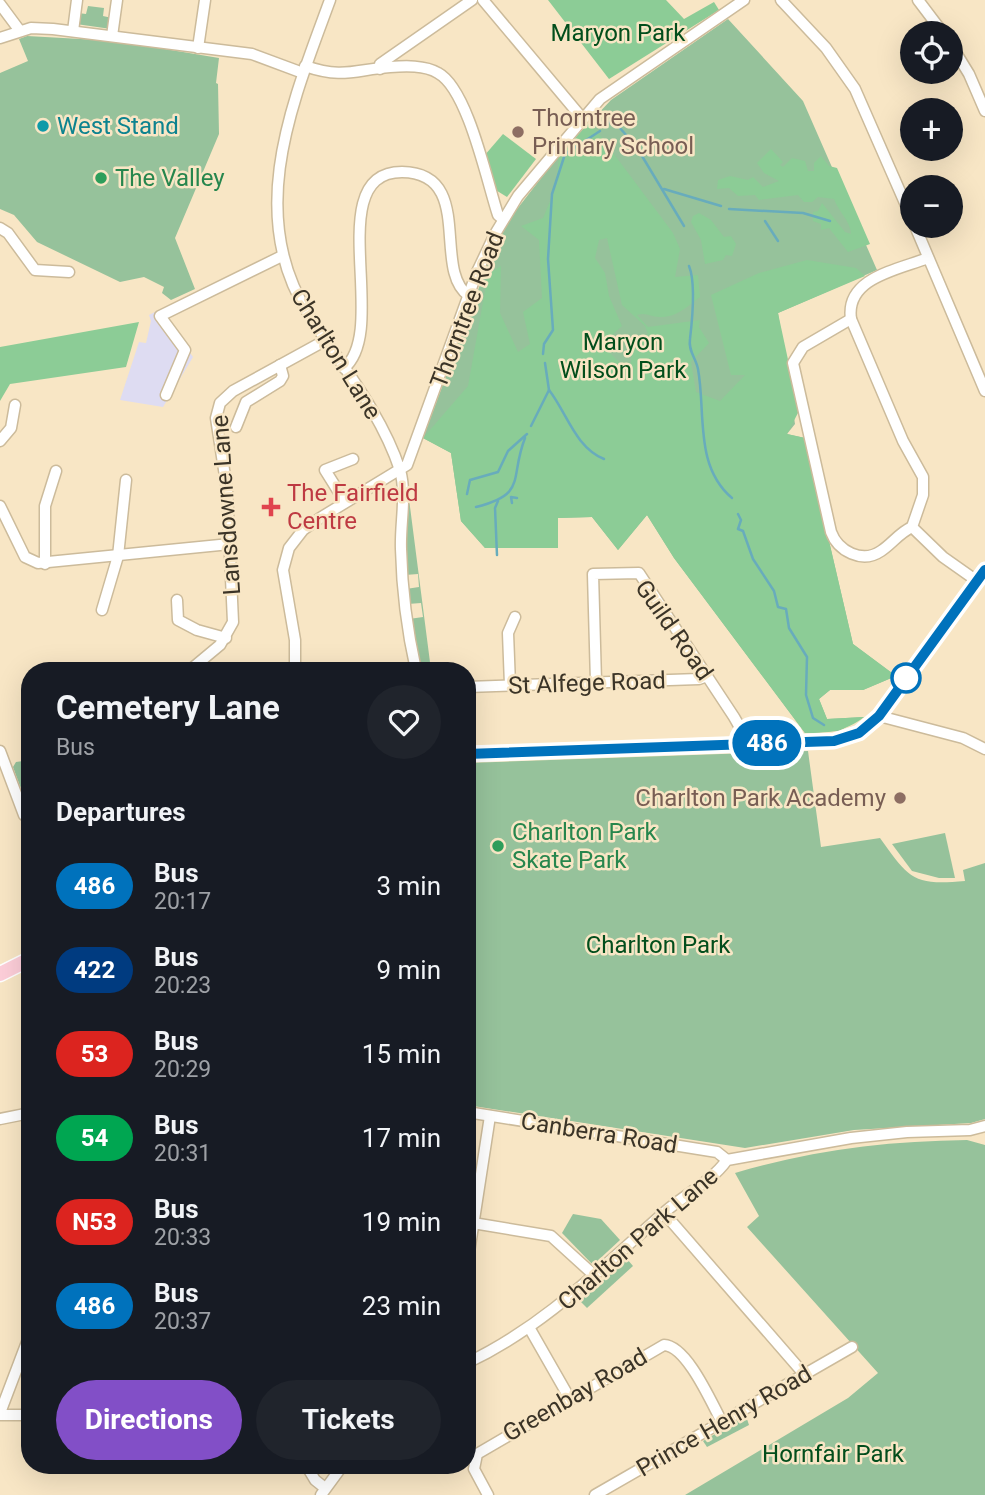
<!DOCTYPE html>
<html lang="en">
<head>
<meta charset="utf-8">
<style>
  :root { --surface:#171b24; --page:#20242c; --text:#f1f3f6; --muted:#9ea1a6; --accent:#824fc7 }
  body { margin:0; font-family:Roboto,sans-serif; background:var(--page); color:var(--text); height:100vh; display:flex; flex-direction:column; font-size:26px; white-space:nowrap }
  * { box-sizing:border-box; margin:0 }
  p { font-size:23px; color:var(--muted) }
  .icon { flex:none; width:38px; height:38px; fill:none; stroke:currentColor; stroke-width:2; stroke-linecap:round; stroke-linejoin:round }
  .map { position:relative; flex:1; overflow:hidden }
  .sheet { position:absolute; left:21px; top:662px; width:455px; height:812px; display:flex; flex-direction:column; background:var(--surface); border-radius:28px; box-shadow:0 7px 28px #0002 }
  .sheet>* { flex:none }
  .badge { padding:0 14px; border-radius:23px; font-size:24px; line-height:46px }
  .controls { position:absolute; left:900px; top:21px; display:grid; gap:14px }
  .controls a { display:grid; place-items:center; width:63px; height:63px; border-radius:50%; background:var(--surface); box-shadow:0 7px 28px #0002; font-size:35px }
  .map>.badge { position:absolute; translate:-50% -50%; box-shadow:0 0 0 4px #fff }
  h2 { padding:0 35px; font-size:26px; line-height:63px }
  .round { display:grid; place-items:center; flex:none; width:74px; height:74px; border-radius:37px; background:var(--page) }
  .head { display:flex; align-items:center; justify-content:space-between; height:119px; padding:0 35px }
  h1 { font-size:33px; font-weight:700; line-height:52px }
  .cta { display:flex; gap:14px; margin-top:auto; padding:14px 35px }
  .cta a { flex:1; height:80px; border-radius:42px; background:var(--accent); color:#fff; font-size:28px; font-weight:700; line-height:80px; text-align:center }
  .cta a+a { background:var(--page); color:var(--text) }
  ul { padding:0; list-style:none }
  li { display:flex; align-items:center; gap:21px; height:84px; padding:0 35px }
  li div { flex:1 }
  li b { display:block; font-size:26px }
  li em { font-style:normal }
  li .badge { min-width:77px; font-weight:700; text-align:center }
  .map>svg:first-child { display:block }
</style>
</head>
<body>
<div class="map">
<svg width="985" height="1495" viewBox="0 0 985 1495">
  <rect width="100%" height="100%" fill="#f8e6c5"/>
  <path fill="#dedcf2" d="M159 310 193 357 163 407 120 400 139 342 146 343 151 321 149 315Z"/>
  <g fill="#96c29b">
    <path d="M88 6 104 8 103 16 112 18 111 29 76 24 78 13 86 14Z"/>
    <path d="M728 19 803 101 877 270 778 313 795 424 787 434 805 438 853 644 896 676 863 690H830L819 699 827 719 864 717 839 731 805 733 674 558 647 515 618 550 592 517 558 518V548H485L461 521 451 453 423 438 500 231 559 155 611 100Z"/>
    <path d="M27 36 117 41 219 58 216 83 218 84 219 134 175 238 195 289 171 300 162 293 164 287 144 277 120 282 37 242 14 215 0 209V73L28 61 19 39Z"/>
    <path d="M406 499H409L431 670H419L409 619 423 617 421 603 408 604 406 589 419 587 418 574 405 575Z"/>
    <path d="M808 751 821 847 880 838C909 878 912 886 965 881L963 870 985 863V1119L971 1123 854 1130 745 1148 467 1105V763Z"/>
    <path d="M30 760V813L13 767 16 762Z"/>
    <path d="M945 833 955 878H939L912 871 892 844Z"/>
    <path d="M967 1140 985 1145V1495H685L848 1398 878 1373 747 1227 759 1216 735 1173C812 1150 887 1141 967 1140Z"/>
    <path d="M573 1214 601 1219 620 1240 593 1265 562 1233Z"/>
    <path d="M627 1259 633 1266 587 1308 580 1301Z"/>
    <path d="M746 1416 749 1425 707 1447 703 1441Z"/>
  </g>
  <g fill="#8ccc96" fill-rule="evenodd">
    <path d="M548 0H666L684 19 714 2 719 10 609 79Z"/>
    <path d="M590 122 673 233 680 249 675 277 698 275 700 297C688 306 676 318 659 317 651 317 646 312 637 315L648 327 700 320 699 327 709 343 691 362 696 392 720 401 745 375H731L711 295 759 273 807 260 856 268 865 276 778 313 799 411 787 434 805 438 853 644 896 676 863 690H830L819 699 827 719 864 717C845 732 828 733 805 733L674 558 647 515 618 550 592 517 558 518V548H485L461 521 451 453 423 438 468 386 488 274 501 266 500 313 518 352 530 344 523 312 542 298 539 240 521 226 543 218 556 187 559 155ZM607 238 622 305 645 326 648 334 632 347 631 363 623 366 610 353 607 340 622 326 609 296 605 273 595 258 599 240Z"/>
    <path d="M503 134 536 159 507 197 494 189 484 156Z"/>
    <path d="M771 149 783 162 780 165 783 167 792 158 805 161 808 171H814V163L821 156 829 166 837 168 870 244 848 252 829 228 821 230V224L813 221V212L818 211 822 203 845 232 851 234C851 222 838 211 834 199L818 197 812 202H804L798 195 759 200 755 195 738 196 729 188 717 189 718 180 730 176 748 180 753 177 763 187 779 181 764 173 757 163Z"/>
    <path d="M699 213 711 220 724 237 731 236 736 244 732 256 726 255 723 260 705 264 701 240 691 222 693 216Z"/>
    <path d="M139 322 126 367 10 384 0 401V347Z"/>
  </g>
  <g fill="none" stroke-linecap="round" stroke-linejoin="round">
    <g stroke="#68acbc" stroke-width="2.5">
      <path d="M610 117 636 146 684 226"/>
      <path d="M605 126 612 119"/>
      <path d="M664 189 721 206"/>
      <path d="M729 209 803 213 830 221"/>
      <path d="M765 221 778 241"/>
      <path d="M689 266C696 283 692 322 690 339 688 351 696 358 698 369 706 412 694 466 732 498"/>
      <path d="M543 354 544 344 553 330 548 259 552 194 565 154 600 131"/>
      <path d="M549 390C567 413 575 447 604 459"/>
      <path d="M531 426 549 390 545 363"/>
      <path d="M467 494 470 480 498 472 508 451 527 434"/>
      <path d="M512 503 511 497 517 498"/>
      <path d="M476 507C528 494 509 479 525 438"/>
      <path d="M738 514 741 520 738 529 743 531 753 559 774 591 778 607 786 609 789 628 807 657 806 695 813 718 824 725"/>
      <path d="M497 555 495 508 498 501"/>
    </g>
    <g stroke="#ccbb9b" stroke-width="13">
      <g id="minor">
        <path d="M330 0C293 101 244 214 309 315 341 365 381 412 400 470 407 495 400 523 401 549 402 591 407 630 416 670"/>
        <path d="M483 0 582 118"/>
        <path d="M781 0 826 48 855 89 912 219"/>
        <path d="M918 0 943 33"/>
        <path d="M0 4 20 31"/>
        <path d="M73 31 77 0"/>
        <path d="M112 36 117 0"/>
        <path d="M0 38 31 28 53 29 252 54 303 73"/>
        <path d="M950 43 969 74 985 111"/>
        <path d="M198 48 205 0"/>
        <path d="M305 66C343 79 354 70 390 67 405 66 425 65 438 73 468 89 487 182 498 215L503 219"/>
        <path d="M380 69V64L472 0"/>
        <path d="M915 226 985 391"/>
        <path d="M0 228 8 233 35 270 69 272"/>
        <path d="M928 258C897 270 845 278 851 319L903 441 923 477V495L912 527 943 557 977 581"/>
        <path d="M851 319 803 347 793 363 831 532C838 551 862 564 881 551 893 543 899 533 912 527"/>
        <path d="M344 368C391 330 320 172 402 172 476 173 431 270 469 296"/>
        <path d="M166 395 185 350 160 316 282 256"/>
        <path d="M236 427 246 402 280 381 283 376 280 365"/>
        <path d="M0 441 11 428 15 405"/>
        <path d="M345 502 325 470 353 459"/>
        <path d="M0 506 25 557 38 563 230 544"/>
        <path d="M45 564V506L56 471"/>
        <path d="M177 600 178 620 197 630 226 638"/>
        <path d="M102 610 118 556 126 480"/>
        <path d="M190 670 220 645 233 622 227 489 216 418 220 403 233 391 326 340"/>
        <path d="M295 670V640L283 570 289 548 303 530 320 518 407 465 477 272 495 234 518 196 600 99 744 0"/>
        <path d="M596 682 593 574 639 573 734 717 742 731 743 744"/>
        <path d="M510 685 508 633 515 617"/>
        <path d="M467 687 699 679 707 676"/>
        <path d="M879 716 963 738 985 749"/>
        <path d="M0 751 24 815 30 820"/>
        <path d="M467 1112 717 1152 727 1160"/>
        <path d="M0 1119 30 1113"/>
        <path d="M664 1213 804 1374"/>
        <path d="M467 1222 551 1236 595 1276"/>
        <path d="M467 1265 490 1116"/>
        <path d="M530 1329 570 1399"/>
        <path d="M467 1363C545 1326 602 1267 666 1211 686 1194 712 1181 727 1160L851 1138 907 1132 970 1130 985 1126"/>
        <path d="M0 1413 30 1334"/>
        <path d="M0 1415H30"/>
        <path d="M306 1465 315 1480 325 1488"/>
        <path d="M321 1495 343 1465"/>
        <path d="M488 1495 474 1469 477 1454 664 1345C687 1346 711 1402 722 1422"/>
        <path d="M595 1495 852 1347"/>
      </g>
    </g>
    <g stroke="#fff" stroke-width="17">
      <g id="major">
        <path d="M467 754 834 741 859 733 879 716 985 570"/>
        <path d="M0 974 30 959"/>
      </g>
    </g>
    <use href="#minor" stroke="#fff" stroke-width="10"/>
    <use href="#major" stroke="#fdced9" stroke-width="14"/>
  </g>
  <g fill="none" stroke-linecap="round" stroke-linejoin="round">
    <g stroke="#fff" stroke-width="16">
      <path id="line" d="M467 754 834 741 859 733 879 716 985 570"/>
    </g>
    <use href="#line" stroke="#0072bc" stroke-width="10"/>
  </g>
  <circle fill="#0f9aa8" stroke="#f8e6c5" stroke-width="2.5" cx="43" cy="126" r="7"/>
  <g fill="#8d6e63" stroke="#f8e6c5" stroke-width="2.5">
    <circle cx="518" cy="132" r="7"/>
    <circle cx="900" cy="798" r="7"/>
  </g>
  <g fill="#2e9e5b" stroke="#f8e6c5" stroke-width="2.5">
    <circle cx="101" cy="178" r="7"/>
    <circle cx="498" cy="846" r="7"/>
  </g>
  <path fill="#e0444e" stroke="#f8e6c5" stroke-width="2.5" d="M267.5 496.5h7v7h7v7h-7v7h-7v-7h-7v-7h7z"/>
  <circle fill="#fff" stroke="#0072bc" stroke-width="3.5" cx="906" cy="678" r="14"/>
  <g text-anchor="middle" stroke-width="5" stroke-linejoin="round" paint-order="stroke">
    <g font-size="24" fill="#024e1c" stroke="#f8e6c5">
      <text x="618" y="41">Maryon Park</text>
      <text x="623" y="350">Maryon<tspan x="623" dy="28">Wilson Park</tspan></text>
      <text x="658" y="953">Charlton Park</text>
      <text x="833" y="1462">Hornfair Park</text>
    </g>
    <g font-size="24" fill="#785e54" stroke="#f8e6c5" text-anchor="start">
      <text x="532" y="126">Thorntree<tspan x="532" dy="28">Primary School</tspan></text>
      <text x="886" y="806" text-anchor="end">Charlton Park Academy</text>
    </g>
    <g font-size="24" fill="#0d838f" stroke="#f8e6c5" text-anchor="start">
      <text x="57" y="134">West Stand</text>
    </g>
    <g font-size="24" fill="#27864d" stroke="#f8e6c5" text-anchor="start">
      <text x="115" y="186">The Valley</text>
      <text x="512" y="840">Charlton Park<tspan x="512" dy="28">Skate Park</tspan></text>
    </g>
    <g font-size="24" fill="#3b3427" stroke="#f8e6c5">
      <text transform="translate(467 310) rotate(-69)" y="8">Thorntree Road</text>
      <text transform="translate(336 354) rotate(58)" y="8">Charlton Lane</text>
      <text transform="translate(226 505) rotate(-94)" y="8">Lansdowne Lane</text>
      <text transform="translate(674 630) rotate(55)" y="8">Guild Road</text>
      <text transform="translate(587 683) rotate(-2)" y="8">St Alfege Road</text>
      <text transform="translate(599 1133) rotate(9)" y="8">Canberra Road</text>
      <text transform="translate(638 1239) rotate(-41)" y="8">Charlton Park Lane</text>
      <text transform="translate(575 1395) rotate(-30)" y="8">Greenbay Road</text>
      <text transform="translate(724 1421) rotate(-30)" y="8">Prince Henry Road</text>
    </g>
    <g font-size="24" fill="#be3a42" stroke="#f8e6c5" text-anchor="start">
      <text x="287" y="501">The Fairfield<tspan x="287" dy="28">Centre</tspan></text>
    </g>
  </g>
</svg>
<div class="controls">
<a><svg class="icon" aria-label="locate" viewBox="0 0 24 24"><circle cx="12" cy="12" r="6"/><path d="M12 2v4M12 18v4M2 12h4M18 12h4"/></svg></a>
<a>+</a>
<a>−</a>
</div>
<b class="badge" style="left:767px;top:743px;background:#0072bc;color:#fff">486</b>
<section class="sheet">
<div class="head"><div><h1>Cemetery Lane</h1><p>Bus</p></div><a class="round"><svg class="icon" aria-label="heart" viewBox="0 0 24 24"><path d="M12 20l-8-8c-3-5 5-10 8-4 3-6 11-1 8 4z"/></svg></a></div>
<h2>Departures</h2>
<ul>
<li><span class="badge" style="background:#0072bc;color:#fff">486</span><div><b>Bus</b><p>20:17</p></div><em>3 min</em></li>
<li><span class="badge" style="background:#003b80;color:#fff">422</span><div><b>Bus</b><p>20:23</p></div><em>9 min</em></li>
<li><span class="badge" style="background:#dc241f;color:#fff">53</span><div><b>Bus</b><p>20:29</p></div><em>15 min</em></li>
<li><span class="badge" style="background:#00a651;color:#fff">54</span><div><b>Bus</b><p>20:31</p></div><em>17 min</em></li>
<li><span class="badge" style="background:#dc241f;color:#fff">N53</span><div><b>Bus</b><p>20:33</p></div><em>19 min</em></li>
<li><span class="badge" style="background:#0072bc;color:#fff">486</span><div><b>Bus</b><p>20:37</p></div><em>23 min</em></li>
</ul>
<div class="cta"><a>Directions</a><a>Tickets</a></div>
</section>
</div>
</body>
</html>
